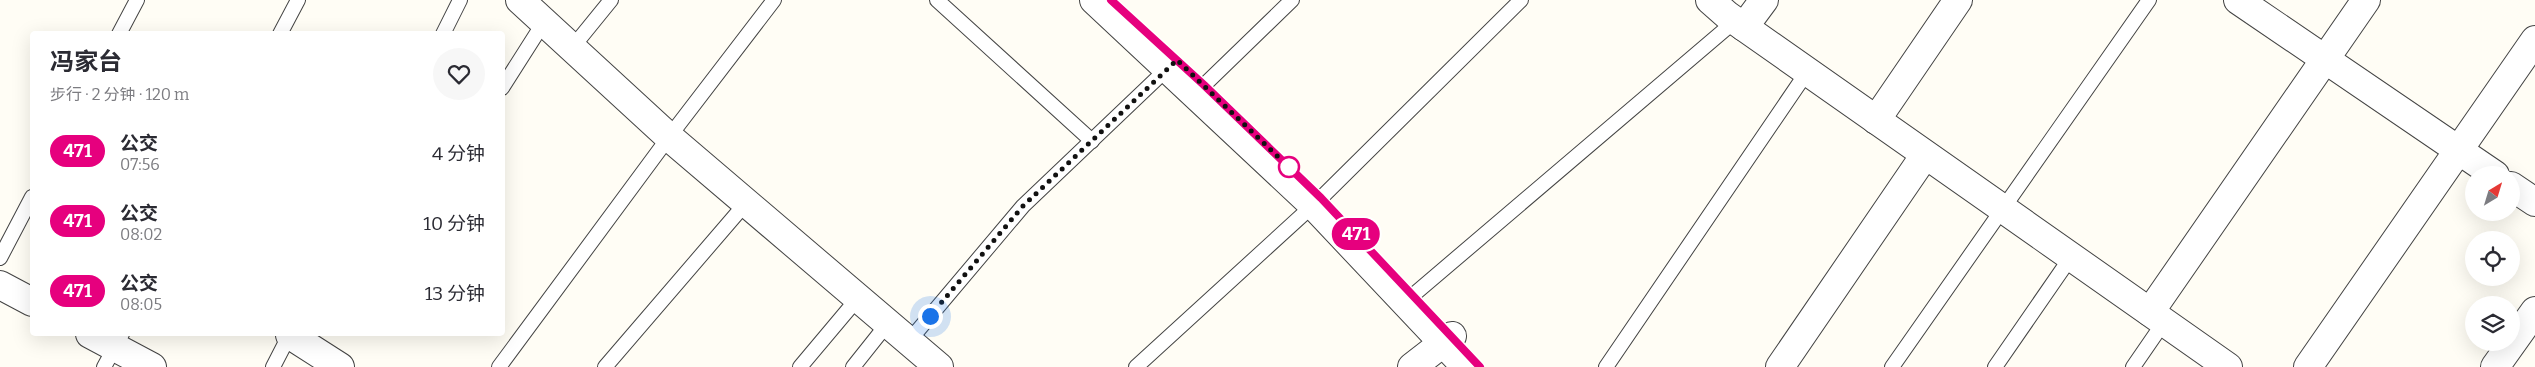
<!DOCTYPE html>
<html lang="zh">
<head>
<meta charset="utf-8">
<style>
  :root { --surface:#fff; --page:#f7f7f7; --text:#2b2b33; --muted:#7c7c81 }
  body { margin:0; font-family:Bitter,"Noto Sans SC",serif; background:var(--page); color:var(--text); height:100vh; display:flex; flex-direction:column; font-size:19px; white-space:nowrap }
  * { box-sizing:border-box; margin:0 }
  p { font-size:16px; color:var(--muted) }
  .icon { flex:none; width:28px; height:28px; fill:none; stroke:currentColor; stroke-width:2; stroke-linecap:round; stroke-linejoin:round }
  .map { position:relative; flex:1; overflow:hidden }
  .panel { position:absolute; left:30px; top:31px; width:475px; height:305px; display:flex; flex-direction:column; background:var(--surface); border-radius:5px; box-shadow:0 5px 20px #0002 }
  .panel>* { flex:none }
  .badge { padding:0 10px; border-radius:16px; font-size:18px; line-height:32px }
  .needle { width:32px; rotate:38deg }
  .controls { position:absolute; left:2465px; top:166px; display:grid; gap:10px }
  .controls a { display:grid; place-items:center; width:55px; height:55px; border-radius:50%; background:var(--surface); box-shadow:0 5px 20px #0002; font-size:25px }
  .you { position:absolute; width:25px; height:25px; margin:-12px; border:4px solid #fff; border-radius:50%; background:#1a73e8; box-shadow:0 0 0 8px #1a73e833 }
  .map>.badge { position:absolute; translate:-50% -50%; box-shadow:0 0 0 2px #fff }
  .round { display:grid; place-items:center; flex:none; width:52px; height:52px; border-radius:26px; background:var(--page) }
  .headline { display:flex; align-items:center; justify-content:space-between; height:85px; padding:0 20px }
  h1 { font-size:24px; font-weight:700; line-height:38px }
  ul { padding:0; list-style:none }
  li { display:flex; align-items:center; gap:15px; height:70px; padding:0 20px }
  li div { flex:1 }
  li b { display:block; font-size:19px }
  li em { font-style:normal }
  li .badge { min-width:55px; font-weight:700; text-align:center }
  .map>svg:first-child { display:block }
</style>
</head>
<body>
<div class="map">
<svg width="2535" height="367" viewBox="0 0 2535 367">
  <rect width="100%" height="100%" fill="#fffdf5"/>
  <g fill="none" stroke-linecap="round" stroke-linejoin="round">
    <g stroke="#444" stroke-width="16">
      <g id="lane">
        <path d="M937 0 1092 141"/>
        <path d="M119 34 137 0"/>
        <path d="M280 34 298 0"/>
        <path d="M443 34 460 0"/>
        <path d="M572 48 611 0"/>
        <path d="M502 88 544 22"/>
        <path d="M1196 93 1292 0"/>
        <path d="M0 258 32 197"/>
        <path d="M1405 302 1735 21"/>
        <path d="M909 341 1023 206 1170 66"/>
        <path d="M104 367 122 334"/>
        <path d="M273 367 290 334"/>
        <path d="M499 367 669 137 774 0"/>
        <path d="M605 367 746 203"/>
        <path d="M800 367 858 298"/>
        <path d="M853 367 888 323"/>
        <path d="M1136 367 1321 198 1521 0"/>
        <path d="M1606 367 1807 72"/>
        <path d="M1892 367 2149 0"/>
        <path d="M1995 367 2071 257"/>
        <path d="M2133 367 2164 322"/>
      </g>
    </g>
    <g stroke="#444" stroke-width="30">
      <g id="street">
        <path d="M520 0 669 137 939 367"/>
        <path d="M1094 0 1313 205 1466 367"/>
        <path d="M1710 0 1727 15 2228 367"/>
        <path d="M2238 0 2495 175"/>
        <path d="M1744 27 1764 0"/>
        <path d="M1876 120 1958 0"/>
        <path d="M2511 186 2535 202"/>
        <path d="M0 285 32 302"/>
        <path d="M2150 312 2366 0"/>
        <path d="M90 334 152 367"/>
        <path d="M290 335 340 367"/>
        <path d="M1412 367 1452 336"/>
        <path d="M1780 367 1925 155"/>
        <path d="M2308 367 2535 40"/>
        <path d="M2495 367 2535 311"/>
      </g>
    </g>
    <use href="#lane" stroke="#fff" stroke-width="14"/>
    <use href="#street" stroke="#fff" stroke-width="28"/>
  </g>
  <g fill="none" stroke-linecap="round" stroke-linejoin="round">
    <g stroke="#fff" stroke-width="11">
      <path id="line" d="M1111 0 1204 85 1321 198 1480 367"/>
    </g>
    <use href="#line" stroke="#e6007e" stroke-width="8"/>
    <path stroke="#111" stroke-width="5" stroke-dasharray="0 9" d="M930 316 1023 206 1177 60 1295 173 1289 167"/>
  </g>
  <circle fill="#fff" stroke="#e6007e" stroke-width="2.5" cx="1289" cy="167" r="10"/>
</svg>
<div class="controls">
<a><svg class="needle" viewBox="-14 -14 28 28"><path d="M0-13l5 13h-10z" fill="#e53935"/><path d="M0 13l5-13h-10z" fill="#7c7c81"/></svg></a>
<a><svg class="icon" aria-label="locate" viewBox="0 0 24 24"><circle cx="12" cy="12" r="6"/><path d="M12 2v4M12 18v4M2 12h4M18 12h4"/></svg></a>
<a><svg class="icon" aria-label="layers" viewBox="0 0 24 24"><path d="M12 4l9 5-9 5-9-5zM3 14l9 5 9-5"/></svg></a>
</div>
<div class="you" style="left:930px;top:316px"></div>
<b class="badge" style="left:1356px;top:234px;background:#e6007e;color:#fff">471</b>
<section class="panel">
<div class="headline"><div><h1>冯家台</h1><p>步行 · 2 分钟 · 120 m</p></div><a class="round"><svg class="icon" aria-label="heart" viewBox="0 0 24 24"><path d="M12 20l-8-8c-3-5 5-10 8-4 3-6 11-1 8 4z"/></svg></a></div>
<ul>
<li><span class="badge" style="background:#e6007e;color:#fff">471</span><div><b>公交</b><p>07:56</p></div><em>4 分钟</em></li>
<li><span class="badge" style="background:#e6007e;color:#fff">471</span><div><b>公交</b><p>08:02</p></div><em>10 分钟</em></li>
<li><span class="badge" style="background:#e6007e;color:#fff">471</span><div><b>公交</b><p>08:05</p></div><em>13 分钟</em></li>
</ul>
</section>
</div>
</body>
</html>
